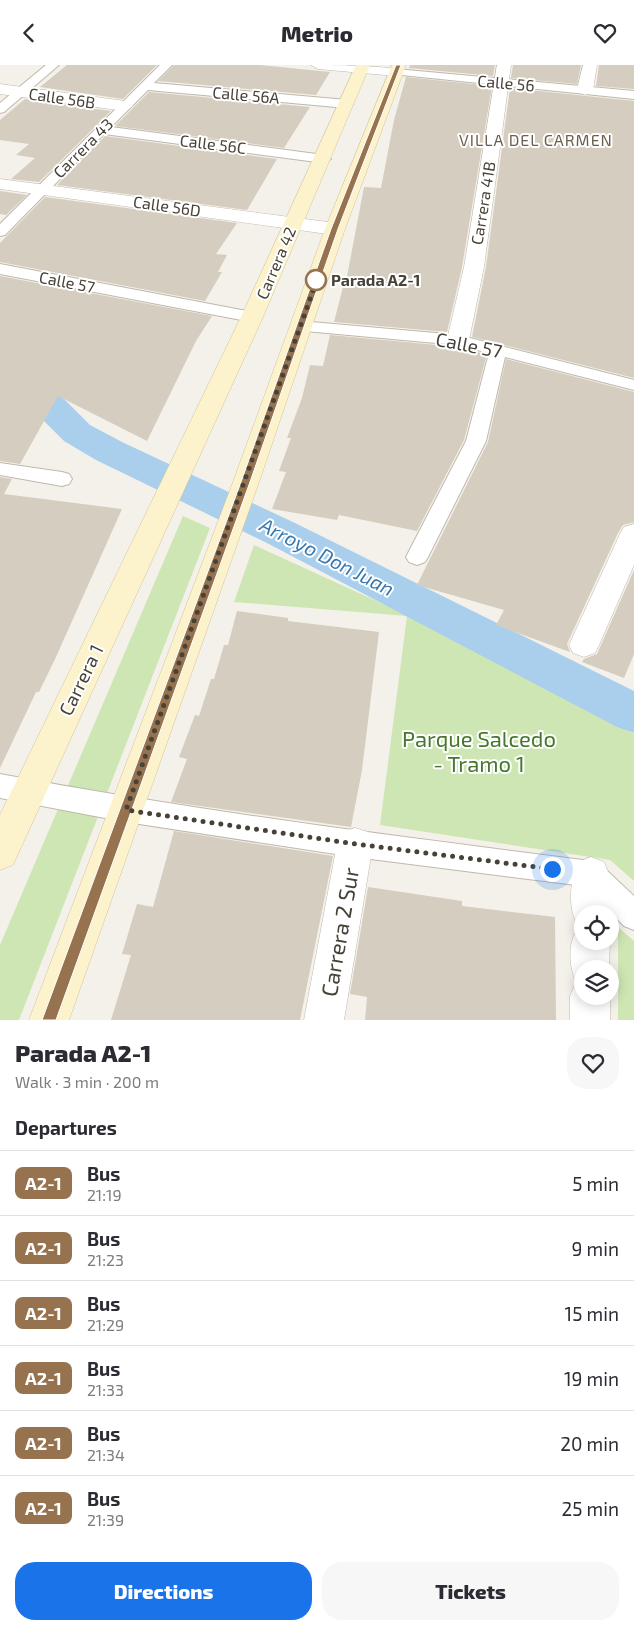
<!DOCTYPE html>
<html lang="en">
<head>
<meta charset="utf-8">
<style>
  :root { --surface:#fff; --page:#f7f7f7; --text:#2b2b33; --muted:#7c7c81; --line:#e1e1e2; --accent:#1a73e8 }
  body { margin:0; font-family:"Exo 2",sans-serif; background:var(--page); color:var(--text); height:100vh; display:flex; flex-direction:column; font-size:19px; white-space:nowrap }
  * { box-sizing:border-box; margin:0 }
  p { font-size:16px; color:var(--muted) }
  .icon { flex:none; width:28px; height:28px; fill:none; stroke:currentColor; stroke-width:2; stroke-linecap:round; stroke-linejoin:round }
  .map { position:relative; height:955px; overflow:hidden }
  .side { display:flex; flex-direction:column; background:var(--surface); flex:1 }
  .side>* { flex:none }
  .badge { padding:0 10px; border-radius:8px; font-size:18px; line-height:32px }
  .controls { position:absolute; left:574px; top:840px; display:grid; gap:10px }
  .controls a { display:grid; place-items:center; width:45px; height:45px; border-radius:50%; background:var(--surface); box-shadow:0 2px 12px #0003; font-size:25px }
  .you { position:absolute; width:25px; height:25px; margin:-12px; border:4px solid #fff; border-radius:50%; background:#1a73e8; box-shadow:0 0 0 8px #1a73e833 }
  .map>.badge { position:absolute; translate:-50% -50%; box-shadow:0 0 0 2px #fff }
  h2 { padding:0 15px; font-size:19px; line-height:45px }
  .round { display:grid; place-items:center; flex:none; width:52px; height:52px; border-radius:20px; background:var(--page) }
  .summary { display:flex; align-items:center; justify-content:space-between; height:85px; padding:0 15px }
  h1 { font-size:24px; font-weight:800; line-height:38px }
  .button { display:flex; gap:10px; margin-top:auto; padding:10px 15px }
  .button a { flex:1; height:58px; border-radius:20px; background:var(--accent); color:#fff; font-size:20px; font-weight:800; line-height:58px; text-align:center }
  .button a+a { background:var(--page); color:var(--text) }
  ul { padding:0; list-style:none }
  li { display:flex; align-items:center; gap:15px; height:65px; padding:0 15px; border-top:1px solid var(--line) }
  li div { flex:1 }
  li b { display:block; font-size:19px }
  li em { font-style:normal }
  li .badge { min-width:55px; font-weight:700; text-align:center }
  header { display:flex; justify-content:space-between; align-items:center; height:65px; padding:0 15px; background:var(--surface); font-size:22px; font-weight:800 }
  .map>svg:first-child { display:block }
</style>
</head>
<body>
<header><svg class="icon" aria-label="back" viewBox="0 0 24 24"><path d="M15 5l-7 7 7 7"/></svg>Metrio<svg class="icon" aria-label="heart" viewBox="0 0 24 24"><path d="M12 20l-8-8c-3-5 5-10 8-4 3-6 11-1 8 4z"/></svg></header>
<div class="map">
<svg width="634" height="955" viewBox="0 0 634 955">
  <rect width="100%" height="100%" fill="#f4f1ea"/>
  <g fill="#cee6b4">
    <path d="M183 451 210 463 19 955H0V880Z"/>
    <path d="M254 480 407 550 634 669V816L610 795 380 760 407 551 234 537Z"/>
    <path d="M618 862 634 876V955H618Z"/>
  </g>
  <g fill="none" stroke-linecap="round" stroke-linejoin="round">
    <path fill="#a9cfed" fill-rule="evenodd" d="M0 304 36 314 60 330 90 360 122 377 295 458 634 626V668L617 662 267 478 96 395 64 376 34 346 12 328 0 325Z"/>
  </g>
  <g fill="#d5cdbf">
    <path d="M67 0H157L123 34 40 22Z"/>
    <path d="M174 0H260L330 7 316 30 158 16Z"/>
    <path d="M410 0H495L493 11 409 3Z"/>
    <path d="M513 0H581L577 19 511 13Z"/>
    <path d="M599 0H634V24L596 21Z"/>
    <path d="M406 12 492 21 462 202 447 267 334 257 343 222H345L364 122 381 123 394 55Z"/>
    <path d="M510 23 634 36V313L472 272 486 202Z"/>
    <path d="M149 27 310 42 284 83 115 61Z"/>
    <path d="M25 34 111 46 39 117 11 114 35 93 16 90 29 79 0 75V55Z"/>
    <path d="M105 71 277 94 247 145 57 120Z"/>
    <path d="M0 126 27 130 6 150 0 149Z"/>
    <path d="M45 132 237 158 216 189 227 190 218 207H222L205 236 0 197V178Z"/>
    <path d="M0 211 212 251 196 276 147 376 58 331 20 399 0 396Z"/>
    <path d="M330 270 448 281 487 289 464 375 417 466 339 450 337 455 272 444 286 407 279 406 291 373H287L302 333 310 300 323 301Z"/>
    <path d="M506 294 634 327V457L623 460 618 468 567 579 570 587 496 560 504 545 417 520 488 377Z"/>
    <path d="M0 412 12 414 4 429 122 444 56 592 39 627H36L0 703Z"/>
    <path d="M634 505V589L624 613 582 597 584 594 597 589Z"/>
    <path d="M237 546 288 553V556L379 567 362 705 351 762 171 737 187 694 179 692 195 650 199 651 211 614H214L224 580H228Z"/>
    <path d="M174 766 333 791 300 955H111L131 890 122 889 137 839 153 842Z"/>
    <path d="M368 822 462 836V841L555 852 556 955H365L367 932 350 929Z"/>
  </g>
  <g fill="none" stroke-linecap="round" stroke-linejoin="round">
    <g stroke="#bfb9ac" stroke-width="2">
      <g id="lane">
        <path d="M46 0H59L4 47 0 48V38Z"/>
        <path d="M160 0H172L154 18 347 35 353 39 347 43 148 25 111 62 324 90 331 94 324 98 104 69 5 170 0 171V159Z"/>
        <path d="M396 4 634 26V34L392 9 390 7Z"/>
        <path d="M0 199 252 247 258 248 260 252 258 256 252 257 0 209Z"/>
        <path d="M300 256 458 270 634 315V325L505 292 486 376 428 492 425 497 417 500 409 497 406 492 466 376 489 288 458 280 294 265 292 261 294 257Z"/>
        <path d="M0 398 62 407 69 409 72 414 69 419 62 421 0 410Z"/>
        <path d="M0 709C196 746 393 771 591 796L601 800 634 831V865L624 861 584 821 355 792 126 757 0 733Z"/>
      </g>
    </g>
    <g stroke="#bfb9ac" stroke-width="1">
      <g id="street">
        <path d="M311 0C326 0 395 0 403 7L396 11 318 4Z"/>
        <path d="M497 0H511L484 202 469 275 466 280 458 282 450 280 447 275 464 202Z"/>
        <path d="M583 0H597L593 25 585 30 577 25Z"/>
        <path d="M0 19 125 36 133 41 125 46 0 29Z"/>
        <path d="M0 114 335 158 342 160 345 164 342 168 335 170 0 124Z"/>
        <path d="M634 459V500L599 580 595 588 584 592 573 588 569 580 620 469 624 462Z"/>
        <path d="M355 763 368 767 373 779 344 955H304L337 779 342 767Z"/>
        <path d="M591 792 604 797 609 809 610 849H582V876H610L609 904H582V931H610V955H570V931L576 917C569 901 567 877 579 862 567 846 570 815 578 797Z"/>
      </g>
    </g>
    <g stroke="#d1c69b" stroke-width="1">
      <g id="secondary">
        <path d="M356 0H370L263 252 13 800 0 805V750L241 252Z"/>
        <path d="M392 0H406L345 164 259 417 69 955H29L233 417 325 164Z"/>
      </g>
    </g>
    <use href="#lane" fill="#fff" fill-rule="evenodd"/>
    <use href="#street" fill="#fff" fill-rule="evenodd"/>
    <use href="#secondary" fill="#fcf2cb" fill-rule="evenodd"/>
  </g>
  <path fill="#96724f" stroke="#fff" d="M396 0H401L338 164 250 417 56 955H42L241 417 331 164Z"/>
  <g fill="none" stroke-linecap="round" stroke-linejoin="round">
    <path stroke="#474238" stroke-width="5" stroke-dasharray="0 9" d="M316 215 318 212 126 745 356 779 552 804"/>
  </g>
  <circle fill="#fff" stroke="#96724f" stroke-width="2.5" cx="316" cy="215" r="10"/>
  <g text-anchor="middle" stroke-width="4" stroke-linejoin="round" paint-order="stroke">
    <g font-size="16" fill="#474238" stroke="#fff">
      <text transform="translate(506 18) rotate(5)" y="6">Calle 56</text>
      <text transform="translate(246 30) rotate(5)" y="6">Calle 56A</text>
      <text transform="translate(62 33) rotate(8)" y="6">Calle 56B</text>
      <text transform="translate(213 79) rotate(7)" y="6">Calle 56C</text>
      <text transform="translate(83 83) rotate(-45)" y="6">Carrera 43</text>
      <text transform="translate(483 138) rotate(-81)" y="6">Carrera 41B</text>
      <text transform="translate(167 141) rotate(8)" y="6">Calle 56D</text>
      <text transform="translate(276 198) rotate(-67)" y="6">Carrera 42</text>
      <text transform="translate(67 217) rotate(11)" y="6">Calle 57</text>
    </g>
    <g font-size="16" letter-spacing="1" fill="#6a6050" stroke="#fff">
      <text x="536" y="81">VILLA DEL CARMEN</text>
    </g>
    <g font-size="16" font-weight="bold" fill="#474238" stroke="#fff" text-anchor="start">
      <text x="331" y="221">Parada A2-1</text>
    </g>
    <g font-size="19" fill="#474238" stroke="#fff">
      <text transform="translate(469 280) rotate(11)" y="7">Calle 57</text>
      <text transform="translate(81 615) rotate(-64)" y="7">Carrera 1</text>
    </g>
    <g font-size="20" font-style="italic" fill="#3577af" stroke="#fff">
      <text transform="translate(327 492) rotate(27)" y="7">Arroyo Don Juan</text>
    </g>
    <g font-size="22" fill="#46772d" stroke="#fff">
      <text x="479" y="682">Parque Salcedo<tspan x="479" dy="25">- Tramo 1</tspan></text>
    </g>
    <g font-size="22" fill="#474238" stroke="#fff">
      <text transform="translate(340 867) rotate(-80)" y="8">Carrera 2 Sur</text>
    </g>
  </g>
</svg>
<div class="controls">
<a><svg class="icon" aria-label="locate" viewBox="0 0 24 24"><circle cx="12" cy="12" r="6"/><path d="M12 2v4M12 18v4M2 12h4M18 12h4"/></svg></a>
<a><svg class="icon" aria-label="layers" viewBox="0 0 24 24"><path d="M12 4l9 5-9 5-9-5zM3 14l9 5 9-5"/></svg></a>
</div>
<div class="you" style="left:552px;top:804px"></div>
</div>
<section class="side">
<div class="summary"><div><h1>Parada A2-1</h1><p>Walk · 3 min · 200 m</p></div><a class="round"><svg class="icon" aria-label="heart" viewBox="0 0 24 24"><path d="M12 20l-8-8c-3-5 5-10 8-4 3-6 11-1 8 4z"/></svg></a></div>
<h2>Departures</h2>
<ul>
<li><span class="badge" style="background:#96724f;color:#fff">A2-1</span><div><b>Bus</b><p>21:19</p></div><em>5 min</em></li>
<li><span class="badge" style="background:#96724f;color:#fff">A2-1</span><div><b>Bus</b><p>21:23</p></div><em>9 min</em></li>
<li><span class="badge" style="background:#96724f;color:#fff">A2-1</span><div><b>Bus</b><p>21:29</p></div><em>15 min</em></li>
<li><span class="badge" style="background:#96724f;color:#fff">A2-1</span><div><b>Bus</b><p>21:33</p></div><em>19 min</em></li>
<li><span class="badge" style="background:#96724f;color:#fff">A2-1</span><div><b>Bus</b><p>21:34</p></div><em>20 min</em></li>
<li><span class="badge" style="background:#96724f;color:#fff">A2-1</span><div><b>Bus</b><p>21:39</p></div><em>25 min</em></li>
</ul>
<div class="button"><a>Directions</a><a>Tickets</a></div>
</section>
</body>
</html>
